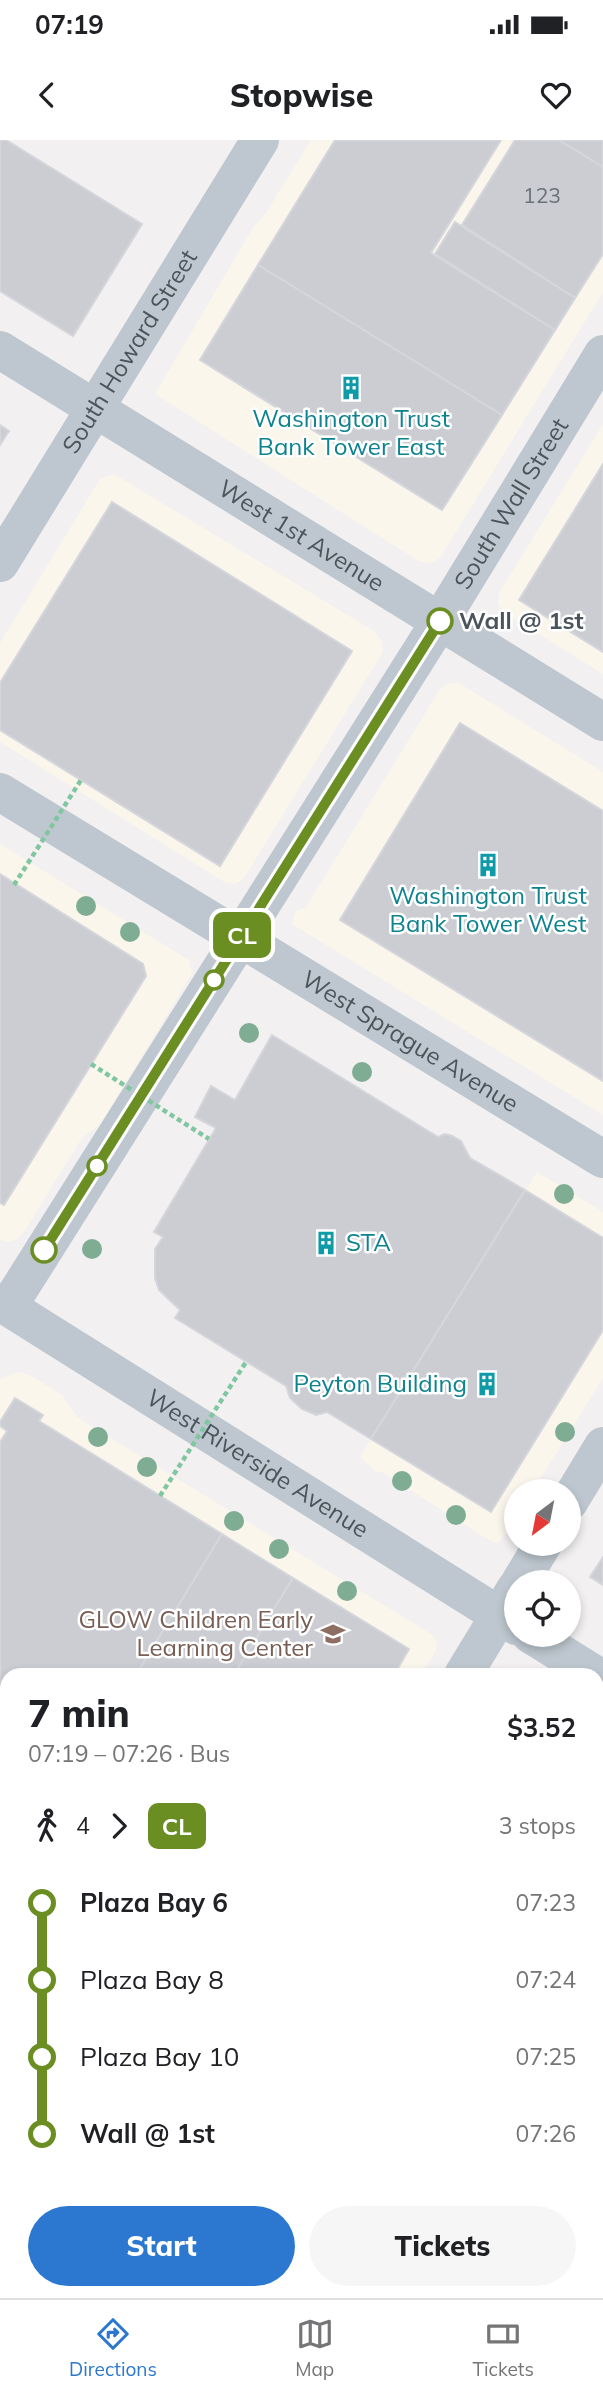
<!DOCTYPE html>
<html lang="en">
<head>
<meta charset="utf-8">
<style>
  :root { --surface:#fff; --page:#f6f6f6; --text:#202124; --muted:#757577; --line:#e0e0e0; --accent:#2c78d0 }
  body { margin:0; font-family:Mulish,sans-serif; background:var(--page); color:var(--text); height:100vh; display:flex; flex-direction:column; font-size:26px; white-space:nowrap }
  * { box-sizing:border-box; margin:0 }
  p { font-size:23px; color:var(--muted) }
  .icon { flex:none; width:38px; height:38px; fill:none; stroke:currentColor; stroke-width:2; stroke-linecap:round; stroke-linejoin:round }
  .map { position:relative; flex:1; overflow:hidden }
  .sheet { position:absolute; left:0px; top:1528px; width:604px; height:632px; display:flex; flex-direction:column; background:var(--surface); border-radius:21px 21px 0 0; box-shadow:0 4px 10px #0003 }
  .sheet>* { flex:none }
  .badge { padding:0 14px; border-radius:10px; font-size:24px; line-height:46px }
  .needle { width:46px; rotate:212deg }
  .buttons { position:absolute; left:504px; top:1339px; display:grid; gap:14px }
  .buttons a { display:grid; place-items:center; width:77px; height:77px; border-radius:50%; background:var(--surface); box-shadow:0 4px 10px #0003; font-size:35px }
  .map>.badge { position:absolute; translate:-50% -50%; box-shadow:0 0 0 4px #fff }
  .legs { display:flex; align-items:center; gap:10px; height:77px; padding:0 28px; font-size:23px }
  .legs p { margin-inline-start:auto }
  .summary { display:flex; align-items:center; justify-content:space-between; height:119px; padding:0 28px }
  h1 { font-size:38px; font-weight:800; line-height:52px }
  .action { display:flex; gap:14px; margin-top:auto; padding:14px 28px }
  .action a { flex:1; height:80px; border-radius:42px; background:var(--accent); color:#fff; font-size:28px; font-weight:800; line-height:80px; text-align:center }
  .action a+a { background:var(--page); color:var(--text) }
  ul { padding:0 28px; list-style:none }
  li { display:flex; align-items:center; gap:24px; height:77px; font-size:26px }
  li i { display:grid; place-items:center; width:10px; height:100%; margin:0 9px; background:currentColor }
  li i::after { content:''; width:18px; height:18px; margin:-9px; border:5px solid; border-radius:50%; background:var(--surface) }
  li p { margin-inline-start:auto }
  li:first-child i { background:linear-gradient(#0000 50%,currentColor 0) }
  li:last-child i { background:linear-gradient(currentColor 50%,#0000 0) }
  .status { display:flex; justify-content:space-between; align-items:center; height:49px; padding:0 35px; background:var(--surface); direction:ltr }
  .status svg { height:19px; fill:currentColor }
  header { display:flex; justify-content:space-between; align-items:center; height:91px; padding:0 28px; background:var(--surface); font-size:32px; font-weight:800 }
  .tabs { display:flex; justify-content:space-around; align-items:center; height:98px; border-top:2px solid var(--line); background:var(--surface); font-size:19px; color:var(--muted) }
  .tabs a { display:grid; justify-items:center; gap:4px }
  .tabs .selected { color:var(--accent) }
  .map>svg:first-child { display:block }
</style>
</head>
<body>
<div class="status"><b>07:19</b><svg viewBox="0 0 49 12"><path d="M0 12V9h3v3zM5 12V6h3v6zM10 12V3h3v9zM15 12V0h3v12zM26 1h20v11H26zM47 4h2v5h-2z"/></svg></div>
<header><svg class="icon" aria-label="back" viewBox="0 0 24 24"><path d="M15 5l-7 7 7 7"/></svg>Stopwise<svg class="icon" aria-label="heart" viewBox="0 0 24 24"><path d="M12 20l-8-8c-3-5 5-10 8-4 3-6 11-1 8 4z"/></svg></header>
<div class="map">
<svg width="603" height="2158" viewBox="0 0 603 2158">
  <rect width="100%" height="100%" fill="#f2f0f0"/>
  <g fill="#faf6ec">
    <path d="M311 0H603V152L440 418 431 423 420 422 155 254 254 86 266 73Z"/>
    <path d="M603 284V534L503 472 498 464 499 453Z"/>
    <path d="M114 334 374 491 382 502 383 512 244 738 236 744 226 743 0 602V503L100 339Z"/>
    <path d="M450 543H459L603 632V975L292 784 295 772 306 767 440 549Z"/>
    <path d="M0 704 189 820 192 834 100 985 82 998 24 1092 16 1100 8 1102 0 1100Z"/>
    <path d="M537 1032 603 1072V1238L533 1351H516V1379L499 1403 492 1402 382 1332H376L360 1317Z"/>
    <path d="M16 1232 28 1234 62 1255 78 1278 431 1494 437 1503 436 1511 421 1535H7V1881L0 1877V1240Z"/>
    <path d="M597 1596 603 1600V1917L597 1913Z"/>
    <path d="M0 1991 7 1995V2152H263L272 2158H0Z"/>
  </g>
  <g fill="#cbcdd2" stroke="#d5d6db" stroke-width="2">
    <path d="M0 0H6L142 84 73 196 0 151Z"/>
    <path d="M335 0H501L431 113 555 190 502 275 258 125Z"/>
    <path d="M515 0H559L603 27V114L575 158 462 85Z"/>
    <path d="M559 0H603V27Z"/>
    <path d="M455 82 575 158 555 190 435 114Z"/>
    <path d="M258 125 502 275 442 370 200 220Z"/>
    <path d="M0 285 9 291 0 305Z"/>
    <path d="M603 324V512L519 460Z"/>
    <path d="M112 362 352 511 220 726 0 590V543Z"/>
    <path d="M460 583 603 671V941L340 780Z"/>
    <path d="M0 734 143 824 146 836 4 1065 0 1063Z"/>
    <path d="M272 895 438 997 445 994 452 996 461 1001 470 1018 525 1050 371 1299 327 1272 316 1275 302 1269 290 1258 286 1246 175 1178 180 1170 159 1150 155 1138V1109L163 1097 154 1092 216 988 195 977 211 946 235 960Z"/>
    <path d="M525 1050 603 1098V1190L491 1372 371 1299Z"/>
    <path d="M15 1258 43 1275 39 1281 222 1394 136 1535H7V1572L0 1567V1302L7 1291 0 1286V1282Z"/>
    <path d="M222 1394 293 1438 234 1535H136Z"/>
    <path d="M603 1417V1445L590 1437Z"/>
    <path d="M293 1438 409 1509 394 1535H234Z"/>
    <path d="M0 1567 7 1572V1840L0 1836Z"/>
    <path d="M597 1627 603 1631V1735L597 1745Z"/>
    <path d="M603 1735V1905L597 1901V1745Z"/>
    <path d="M597 1937 603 1941V2158H497L489 2152H597Z"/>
    <path d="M0 2030 7 2034V2152H199L208 2158H0Z"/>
  </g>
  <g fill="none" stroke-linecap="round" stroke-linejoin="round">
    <path stroke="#bdc4cb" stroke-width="19" d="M597 1919 603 1923"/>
    <g stroke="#bec7cf" stroke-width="38">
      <path id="s1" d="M0 210 603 582"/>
      <path id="s2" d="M0 423 260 0"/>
      <path id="s3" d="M0 652 603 1019"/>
      <path id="s4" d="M0 1162 516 1486"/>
      <path id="s5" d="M8 1167 440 481 603 214"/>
      <path d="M569 1362 603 1306"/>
      <path d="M520 1442 543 1404"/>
      <path d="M530 1494 596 1535"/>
      <path d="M463 1535 516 1448"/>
      <path d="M0 1927 7 1931"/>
      <path d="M367 2152 376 2158"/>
    </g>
    <g stroke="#7fc6a1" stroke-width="4.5" stroke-dasharray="5 3.5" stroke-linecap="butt">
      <path d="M14 745 81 640"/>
      <path d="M91 924 209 999"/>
      <path d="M160 1356 246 1222"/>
    </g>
  </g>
  <g fill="#7fad94">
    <circle cx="86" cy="766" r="10"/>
    <circle cx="130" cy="792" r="10"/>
    <circle cx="249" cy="893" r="10"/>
    <circle cx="362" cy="932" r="10"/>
    <circle cx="564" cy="1054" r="10"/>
    <circle cx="92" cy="1109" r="10"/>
    <circle cx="565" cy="1292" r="10"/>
    <circle cx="98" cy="1297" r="10"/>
    <circle cx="147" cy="1327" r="10"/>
    <circle cx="402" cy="1341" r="10"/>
    <circle cx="456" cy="1375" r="10"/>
    <circle cx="234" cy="1381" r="10"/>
    <circle cx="279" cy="1409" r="10"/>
    <circle cx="347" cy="1451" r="10"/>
  </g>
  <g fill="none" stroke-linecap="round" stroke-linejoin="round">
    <g stroke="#fff" stroke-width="16">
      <path id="line-1" d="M44 1110 440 481"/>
    </g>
    <use href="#line-1" stroke="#6b8e23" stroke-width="10"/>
  </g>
  <defs>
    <g id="building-bare" transform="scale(1.89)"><path d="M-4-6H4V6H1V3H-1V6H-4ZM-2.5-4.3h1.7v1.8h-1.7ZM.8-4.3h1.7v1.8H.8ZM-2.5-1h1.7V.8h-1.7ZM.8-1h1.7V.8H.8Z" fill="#0f9aa8" stroke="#fff" stroke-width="2.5" paint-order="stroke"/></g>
    <g id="school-bare" transform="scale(1.89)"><path d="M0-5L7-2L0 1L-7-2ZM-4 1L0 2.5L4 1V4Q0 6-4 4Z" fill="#8d6e63" stroke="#fff" stroke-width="2.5" paint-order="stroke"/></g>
  </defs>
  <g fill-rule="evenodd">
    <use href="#building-bare" x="351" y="248"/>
    <use href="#building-bare" x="488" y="725"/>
    <use href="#building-bare" x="326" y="1103"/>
    <use href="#building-bare" x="487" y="1244"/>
    <use href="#school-bare" x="333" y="1494"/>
  </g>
  <g fill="#fff" stroke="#6b8e23" stroke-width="3.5">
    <circle cx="440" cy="481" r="12"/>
    <circle cx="214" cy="840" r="9"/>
    <circle cx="97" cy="1026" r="9"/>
    <circle cx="44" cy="1110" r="12"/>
  </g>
  <g text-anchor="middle" stroke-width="5" stroke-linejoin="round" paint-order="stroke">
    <g font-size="21" fill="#6a7279">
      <text x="542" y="63">123</text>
    </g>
    <g font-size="24" fill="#4a545b" stroke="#fff">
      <text dy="8" stroke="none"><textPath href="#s2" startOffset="248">South Howard Street</textPath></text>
      <text dy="8" stroke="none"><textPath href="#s5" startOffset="948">South Wall Street</textPath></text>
      <text dy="8" stroke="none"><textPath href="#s1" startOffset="354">West 1st Avenue</textPath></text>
      <text dy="8" stroke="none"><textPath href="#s3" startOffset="480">West Sprague Avenue</textPath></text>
      <text dy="8" stroke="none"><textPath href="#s4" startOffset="304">West Riverside Avenue</textPath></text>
    </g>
    <g font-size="24" fill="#0d838f" stroke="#fff">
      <text x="351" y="287">Washington Trust<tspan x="351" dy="28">Bank Tower East</tspan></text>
      <text x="488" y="764">Washington Trust<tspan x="488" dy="28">Bank Tower West</tspan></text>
      <text x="346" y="1111" text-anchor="start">STA</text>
      <text x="467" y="1252" text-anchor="end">Peyton Building</text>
    </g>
    <g font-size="24" font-weight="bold" fill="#4a545b" stroke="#fff" text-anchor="start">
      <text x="459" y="489">Wall @ 1st</text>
    </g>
    <g font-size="24" fill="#785e54" stroke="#fff" text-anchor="end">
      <text x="313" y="1488">GLOW Children Early<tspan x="313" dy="28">Learning Center</tspan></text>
    </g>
  </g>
</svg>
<div class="buttons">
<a><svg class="needle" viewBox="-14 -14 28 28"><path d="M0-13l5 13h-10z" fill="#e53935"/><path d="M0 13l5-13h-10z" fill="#757577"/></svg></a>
<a><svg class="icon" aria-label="locate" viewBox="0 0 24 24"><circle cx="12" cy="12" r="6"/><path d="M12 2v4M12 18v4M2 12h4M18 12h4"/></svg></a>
</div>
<b class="badge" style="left:242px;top:795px;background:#6b8e23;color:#fff">CL</b>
<section class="sheet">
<div class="summary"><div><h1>7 min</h1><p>07:19 – 07:26 · Bus</p></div><b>$3.52</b></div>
<div class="legs"><svg class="icon" aria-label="walk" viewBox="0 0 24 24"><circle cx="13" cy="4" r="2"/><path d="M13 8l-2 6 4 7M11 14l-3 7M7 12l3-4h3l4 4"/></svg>4<svg class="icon" aria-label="forward" viewBox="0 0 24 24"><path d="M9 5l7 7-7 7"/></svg><b class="badge" style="background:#6b8e23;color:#fff">CL</b><p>3 stops</p></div>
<ul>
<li><i style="color:#6b8e23"></i><b>Plaza Bay 6</b><p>07:23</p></li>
<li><i style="color:#6b8e23"></i><span>Plaza Bay 8</span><p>07:24</p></li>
<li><i style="color:#6b8e23"></i><span>Plaza Bay 10</span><p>07:25</p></li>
<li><i style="color:#6b8e23"></i><b>Wall @ 1st</b><p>07:26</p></li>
</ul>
<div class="action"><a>Start</a><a>Tickets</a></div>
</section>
</div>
<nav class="tabs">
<a class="selected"><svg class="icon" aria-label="directions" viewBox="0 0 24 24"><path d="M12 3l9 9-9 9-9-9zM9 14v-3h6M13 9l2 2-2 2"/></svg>Directions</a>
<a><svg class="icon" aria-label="map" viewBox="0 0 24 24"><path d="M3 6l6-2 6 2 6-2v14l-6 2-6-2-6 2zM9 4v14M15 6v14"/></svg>Map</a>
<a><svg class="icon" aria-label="tickets" viewBox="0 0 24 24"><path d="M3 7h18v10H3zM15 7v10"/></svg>Tickets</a>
</nav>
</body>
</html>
